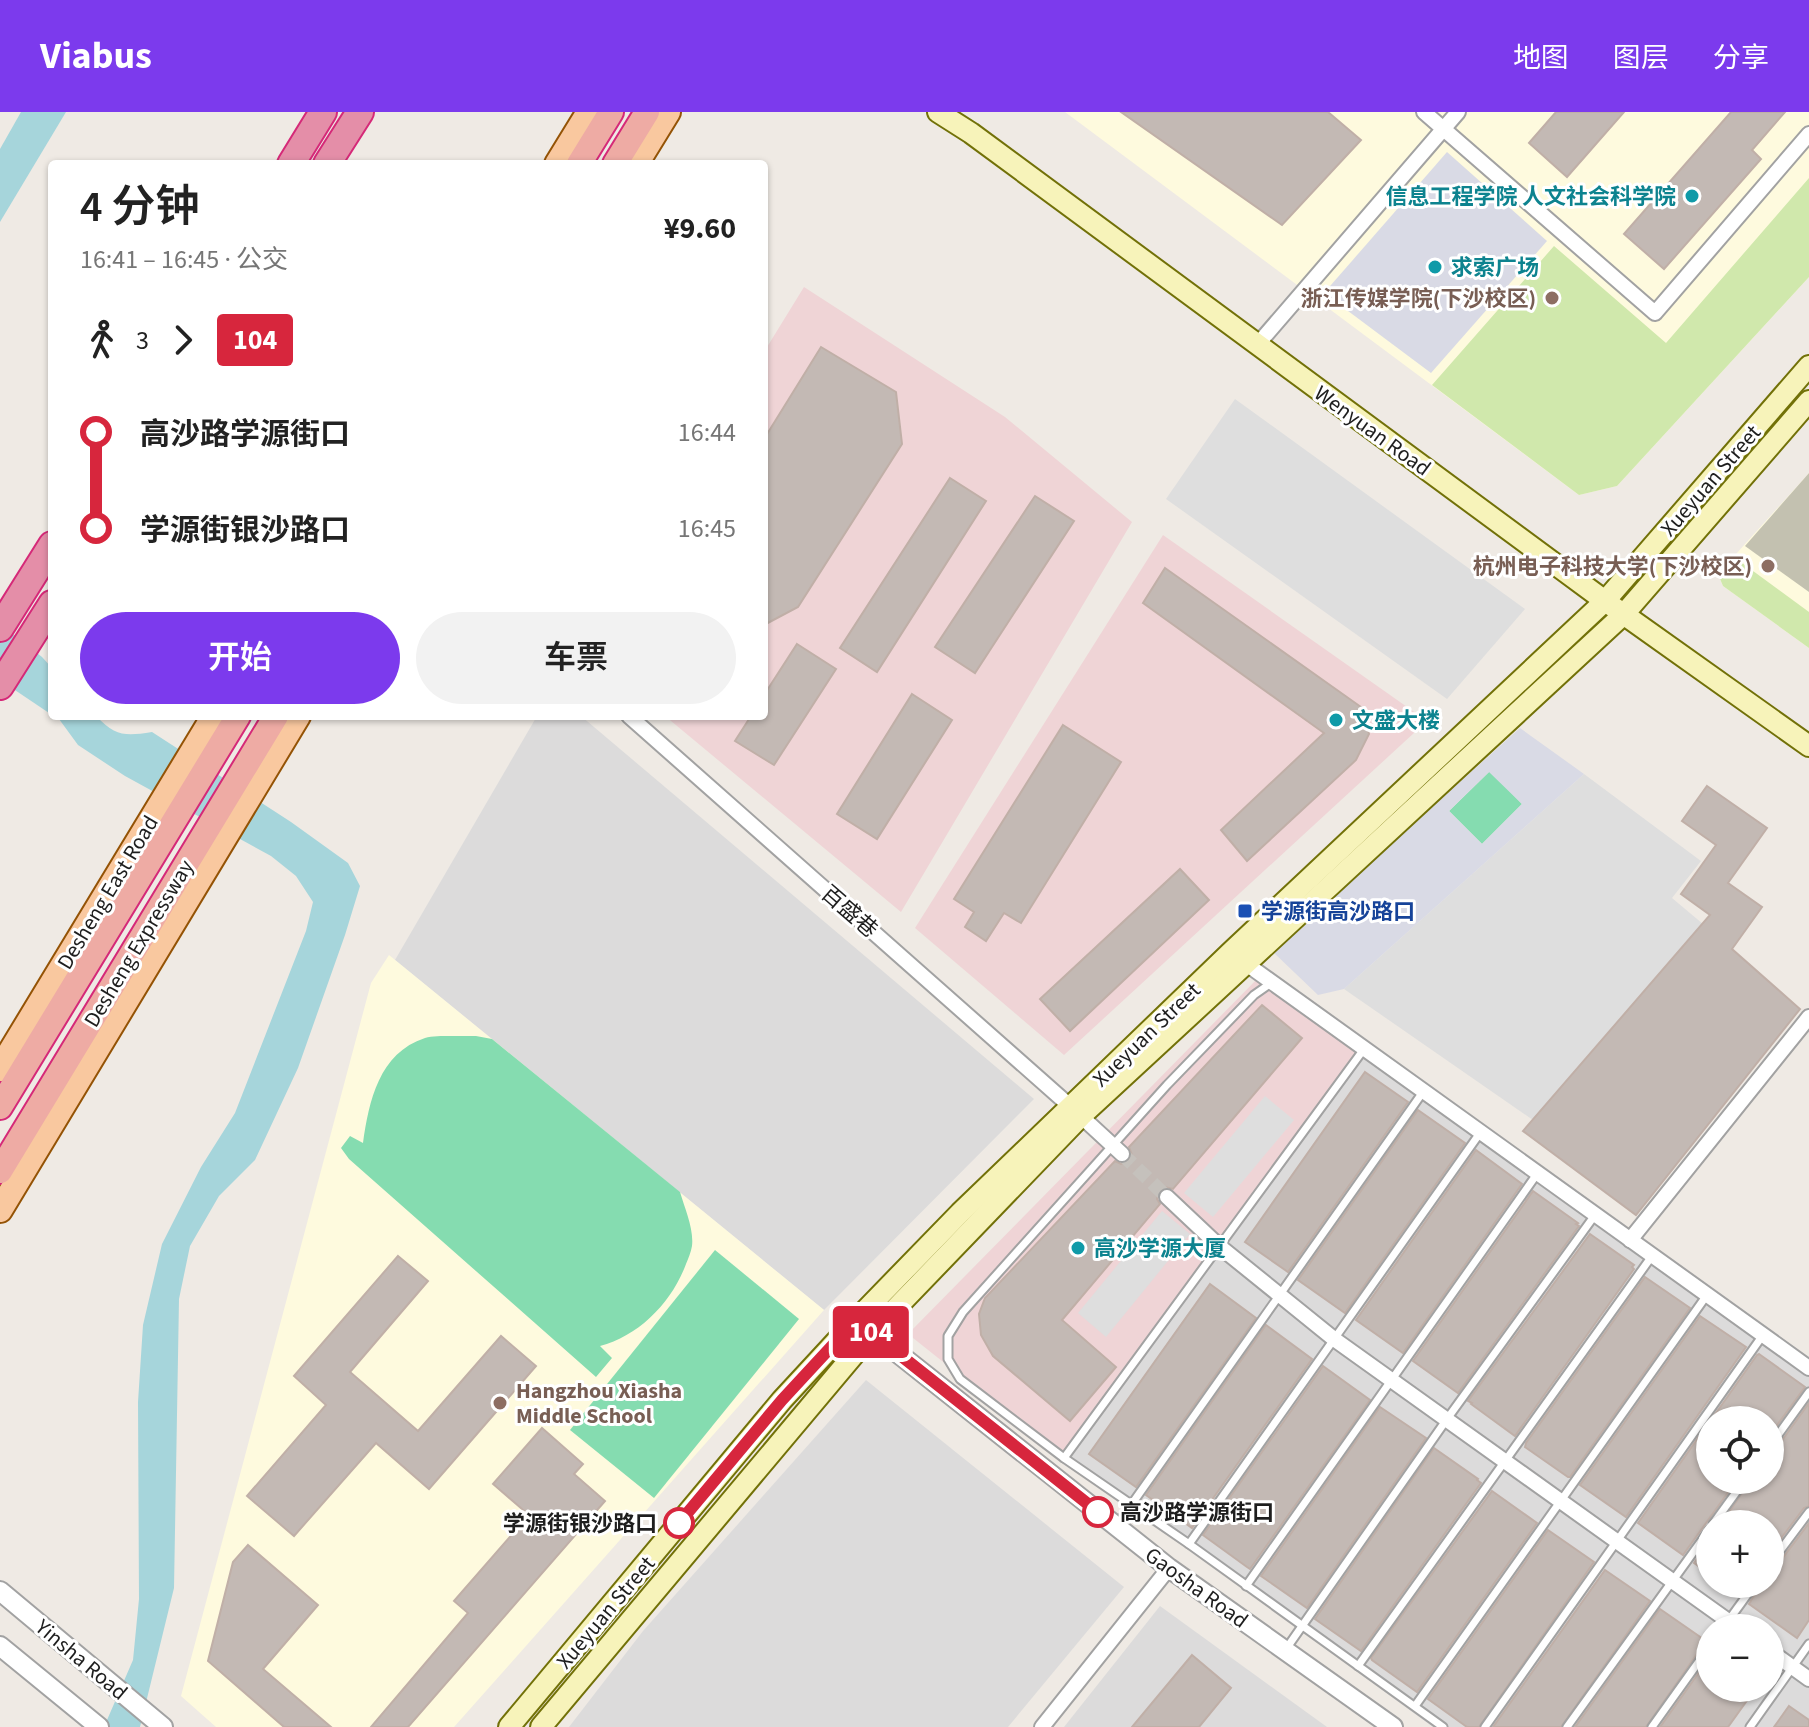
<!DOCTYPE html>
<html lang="zh">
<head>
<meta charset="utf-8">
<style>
  :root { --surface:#fff; --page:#f2f2f2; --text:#222; --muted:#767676; --accent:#7c3aed }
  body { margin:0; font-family:"Source Sans 3","Noto Sans SC",sans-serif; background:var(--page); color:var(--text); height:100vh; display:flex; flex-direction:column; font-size:30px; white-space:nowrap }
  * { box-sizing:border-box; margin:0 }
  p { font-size:26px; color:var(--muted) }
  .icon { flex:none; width:44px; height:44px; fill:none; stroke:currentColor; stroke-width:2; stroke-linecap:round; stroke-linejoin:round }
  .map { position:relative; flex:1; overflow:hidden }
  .panel { position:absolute; left:48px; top:48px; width:720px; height:560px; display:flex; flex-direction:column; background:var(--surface); border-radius:8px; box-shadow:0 2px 6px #0004 }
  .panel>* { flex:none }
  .badge { padding:0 16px; border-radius:6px; font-size:28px; line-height:52px }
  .fabs { position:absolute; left:1696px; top:1294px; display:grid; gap:16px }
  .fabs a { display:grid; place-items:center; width:88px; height:88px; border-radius:50%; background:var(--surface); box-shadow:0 2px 6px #0004; font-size:40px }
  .map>.badge { position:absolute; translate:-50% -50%; box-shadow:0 0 0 4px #fff }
  .legs { display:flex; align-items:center; gap:12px; height:88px; padding:0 32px; font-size:26px }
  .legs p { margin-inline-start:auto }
  .headline { display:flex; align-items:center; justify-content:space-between; height:136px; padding:0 32px }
  h1 { font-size:44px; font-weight:600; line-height:60px }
  .action { display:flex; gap:16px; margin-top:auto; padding:16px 32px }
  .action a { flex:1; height:92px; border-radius:48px; background:var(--accent); color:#fff; font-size:32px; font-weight:600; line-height:92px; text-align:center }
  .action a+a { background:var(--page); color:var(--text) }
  ul { padding:0 32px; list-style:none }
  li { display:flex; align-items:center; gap:28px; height:96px; font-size:30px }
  li i { display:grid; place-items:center; width:12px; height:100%; margin:0 10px; background:currentColor }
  li i::after { content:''; width:20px; height:20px; margin:-10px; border:6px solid; border-radius:50%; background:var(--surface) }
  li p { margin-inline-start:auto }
  li:first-child i { background:linear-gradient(#0000 50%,currentColor 0) }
  li:last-child i { background:linear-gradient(currentColor 50%,#0000 0) }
  header { display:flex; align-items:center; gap:48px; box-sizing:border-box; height:112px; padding:0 40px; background:var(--accent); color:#fff }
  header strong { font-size:38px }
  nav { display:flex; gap:44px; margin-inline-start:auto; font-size:28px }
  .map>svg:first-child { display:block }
</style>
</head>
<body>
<header>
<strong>Viabus</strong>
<nav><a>地图</a><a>图层</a><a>分享</a></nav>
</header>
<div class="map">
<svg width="1809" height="1615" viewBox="0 0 1809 1615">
  <rect width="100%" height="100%" fill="#efeae4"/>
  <g fill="#dcdbdb" fill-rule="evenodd">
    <path d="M537 604H581L1034 987 824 1198 395 848Z"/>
    <path d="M1364 937 1809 1253V1615H1433L1064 1346ZM1710 1308H1770V1368H1710ZM1710 1412H1770V1472H1710ZM1710 1516H1770V1576H1710Z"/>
    <path d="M866 1268 1124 1475 1008 1615H569L643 1519Z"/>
    <path d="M1160 1494 1327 1615H1064Z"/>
  </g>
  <g fill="#efd4d6">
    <path d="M804 175 1005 305 1132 410 901 800 665 604H764V240Z"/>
    <path d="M1163 423 1427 609 1064 943 915 816Z"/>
    <path d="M1261 863 1364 937 1064 1346 908 1222Z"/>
  </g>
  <g fill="#fefade">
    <path d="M1065 0H1809V165L1617 374 1579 383Z"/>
    <path d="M1809 361V536L1723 474 1718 462Z"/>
    <path d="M389 843 824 1198 454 1615H216L181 1584 371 871Z"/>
  </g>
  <path fill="#c3c1b0" d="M1809 361V480L1745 434Z"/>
  <g fill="#d0e8ac">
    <path d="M1809 66V165L1617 374 1579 383 1432 273 1554 134 1666 231Z"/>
    <path d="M1734 445 1809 500V536L1723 474 1718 462Z"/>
  </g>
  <g fill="#85dcb0">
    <path d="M1490 659 1522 692 1482 732 1449 699Z"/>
    <path d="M451 924H476L492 927 680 1080C685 1097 694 1117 692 1134 691 1140 688 1147 686 1152 672 1190 639 1224 600 1234L612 1246 596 1265 349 1047 341 1036 350 1024 363 1031C369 989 379 941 425 926 432 924 442 924 451 924Z"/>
    <path d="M715 1138 799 1207 654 1386 570 1318Z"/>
  </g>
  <g fill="#dedede">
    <path d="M1235 287 1525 497 1447 587 1166 387Z"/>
    <path d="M1584 662 1701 749 1672 786 1703 812 1533 1008 1344 877Z"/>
    <path d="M1265 984 1294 1008 1213 1105 1184 1081Z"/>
    <path d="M1162 1099 1190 1122 1106 1225 1078 1201Z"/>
  </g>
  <g fill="#d9dae5" fill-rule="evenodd">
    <path d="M1447 40 1547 129 1431 261 1324 181Z"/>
    <path d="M1520 616 1584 662 1344 877 1318 883 1272 839ZM1489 660 1522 692 1482 732 1449 699Z"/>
  </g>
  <g fill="#a6d5db">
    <path d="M21 0H66L0 110V37Z"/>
    <path d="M0 512 42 545 52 556V603L0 568Z"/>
    <path d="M54 604H96C116 625 126 624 152 620L291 710 348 751 360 774 345 823 298 956 255 1048 219 1084 190 1134 179 1187 174 1476 140 1615H104L133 1548 139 1487 138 1290 143 1213 162 1132 201 1055 235 1001 306 819 313 790 296 764 271 744 125 664 78 633 59 607Z"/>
  </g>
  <g fill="#c3b9b4" stroke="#c0afa7" stroke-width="2">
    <path d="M1121 0H1328L1361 28 1282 113Z"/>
    <path d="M1556 0H1624L1567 65 1529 31Z"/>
    <path d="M1731 0H1785L1752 38 1761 47 1664 157 1624 122Z"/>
    <path d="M821 235 896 280 902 332 798 495 764 513V327Z"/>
    <path d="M950 366 986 389 877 560 840 536Z"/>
    <path d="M1035 384 1074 409 975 561 935 535Z"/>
    <path d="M1165 456 1361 595 1369 622 1356 648 1247 749 1221 718 1324 621 1143 491Z"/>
    <path d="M797 532 836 557 774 653 735 629 751 604H764V583Z"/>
    <path d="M912 582 952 608 877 727 837 702Z"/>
    <path d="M1063 613 1121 650 1021 811 1004 801 986 829 965 815 974 800 954 787Z"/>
    <path d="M1707 674 1767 716 1728 771 1762 795 1732 837 1800 897 1636 1103 1523 1019 1710 803 1681 782 1716 733 1682 709Z"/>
    <path d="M1180 757 1209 788 1070 919 1040 887Z"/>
    <path d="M1262 893 1302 926 1173 1077 1165 1075 1159 1079 1157 1087 1160 1092 1062 1208 1116 1255 1070 1309 993 1244 981 1223 979 1202 985 1186 1115 1049 1121 1052 1129 1049 1132 1043 1129 1035Z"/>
    <path d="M1365 960 1408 990 1288 1160 1245 1130Z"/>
    <path d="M1418 998 1465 1031 1345 1201 1298 1168Z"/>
    <path d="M1476 1038 1522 1072 1403 1241 1356 1208Z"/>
    <path d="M1533 1079 1578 1111 1576 1112 1579 1114 1458 1281 1413 1249Z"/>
    <path d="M1590 1122 1634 1153 1632 1155 1634 1157 1515 1324 1471 1292 1472 1291 1468 1289Z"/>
    <path d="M398 1144 428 1169 350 1260 418 1319 501 1224 536 1254 429 1377 376 1331 294 1424 247 1384 326 1293 294 1264Z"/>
    <path d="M1645 1165 1690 1196 1570 1365H1568L1525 1335 1526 1331Z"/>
    <path d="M1210 1172 1256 1206 1136 1375 1089 1342Z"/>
    <path d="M1700 1204 1746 1235 1626 1405 1580 1373Z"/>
    <path d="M1266 1213 1312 1247 1192 1416 1146 1383Z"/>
    <path d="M1759 1242 1805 1275 1770 1323V1308H1711L1757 1243Z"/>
    <path d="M1323 1254 1370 1288 1250 1457 1247 1455 1203 1423Z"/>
    <path d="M1809 1291V1394L1804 1396 1770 1441V1412H1721L1751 1368H1770V1340L1775 1338Z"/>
    <path d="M1380 1295 1426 1326 1307 1496 1261 1464Z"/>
    <path d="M1710 1309V1368H1737L1683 1443 1638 1411Z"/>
    <path d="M542 1316 583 1352 574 1362 605 1389 408 1615H371L468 1501 454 1489 529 1403 493 1372Z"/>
    <path d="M1434 1336 1478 1367 1477 1368 1481 1371 1361 1539 1315 1507Z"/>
    <path d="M1492 1379 1537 1411 1417 1580 1372 1548 1371 1546Z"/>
    <path d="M1809 1411V1508L1797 1526 1749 1492 1761 1472H1770V1458L1775 1456Z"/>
    <path d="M1548 1418 1594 1450 1479 1615H1467L1428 1587Z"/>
    <path d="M1710 1428V1462L1694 1451Z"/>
    <path d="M248 1433 318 1493 263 1557 331 1615H284L208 1549 233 1450Z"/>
    <path d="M1605 1458 1650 1489 1561 1615H1493Z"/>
    <path d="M1660 1497 1706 1529 1646 1615H1575Z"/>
    <path d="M1192 1543 1231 1576 1199 1615H1132Z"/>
    <path d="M1710 1545V1576H1756L1728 1615H1660Z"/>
    <path d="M1789 1594 1809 1608V1615H1774Z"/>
  </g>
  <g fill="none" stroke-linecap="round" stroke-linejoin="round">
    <path stroke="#c5c1bc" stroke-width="14" stroke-dasharray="14 7" stroke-linecap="butt" d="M1122 1042 1167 1085"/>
    <g stroke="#a2a2a2" stroke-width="11">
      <g id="service">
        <path d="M1271 871 1254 883 1167 973 963 1200 948 1224V1247L960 1267 1064 1346 1189 1432 1443 1615"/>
        <path d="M1770 1334 1809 1280"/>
        <path d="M1064 1346 1364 937"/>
        <path d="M1713 1412 1745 1368"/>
        <path d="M1117 1413 1423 980"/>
        <path d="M1189 1432 1480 1021"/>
        <path d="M1770 1452 1809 1400"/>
        <path d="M1246 1474 1537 1062"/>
        <path d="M1723 1516 1755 1472"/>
        <path d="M1286 1537 1447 1307 1595 1103"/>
        <path d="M1358 1554 1652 1144"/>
        <path d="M1415 1594 1707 1183"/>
        <path d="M1485 1615 1763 1223"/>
        <path d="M1567 1615 1710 1417"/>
        <path d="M1652 1615 1710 1534"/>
        <path d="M1750 1615 1809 1532"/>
      </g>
    </g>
    <g stroke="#a2a2a2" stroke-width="18">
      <g id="minor">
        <path d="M1424 0 1655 201 1809 22"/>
        <path d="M1257 233 1458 0"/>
        <path d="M629 604 1071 995 1122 1042"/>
        <path d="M1241 848 1809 1256"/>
        <path d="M1167 1085 1219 1134 1334 1227 1738 1516"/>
        <path d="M1630 1128 1809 905"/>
        <path d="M1770 1539 1809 1567"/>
        <path d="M1042 1615 1169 1456"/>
      </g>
    </g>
    <g stroke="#a2a2a2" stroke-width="22">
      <g id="tertiary">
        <path d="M856 1208 1169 1456 1393 1615"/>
        <path d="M0 1479 163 1615"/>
        <path d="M0 1534 99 1615"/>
      </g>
    </g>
    <g stroke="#727108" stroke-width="24">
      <g id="secondary">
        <path d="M938 0 971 21 1605 489 1809 634"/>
        <path d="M509 1615 782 1288 856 1208 960 1101 1231 840 1605 489 1809 254"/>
        <path d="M541 1615 872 1221 1081 1004 1624 502 1809 289"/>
      </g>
    </g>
    <g stroke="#945305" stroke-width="28">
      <g id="primary">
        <path d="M557 52 589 0"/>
        <path d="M636 52 668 0"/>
        <path d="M0 957 214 604"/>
        <path d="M0 1098 298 604"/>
      </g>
    </g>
    <g stroke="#d52978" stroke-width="28">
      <g id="trunk">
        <path d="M579 52 611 0"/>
        <path d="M615 52 647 0"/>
        <path d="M0 995 238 604"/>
        <path d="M0 1059 276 604"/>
      </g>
    </g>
    <g stroke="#d52978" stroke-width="30">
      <g id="motorway">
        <path d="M291 52 323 0"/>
        <path d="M327 52 360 0"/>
        <path d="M0 516 52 433"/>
        <path d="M0 574 52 492"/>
      </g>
    </g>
    <use href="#service" stroke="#fff" stroke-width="7"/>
    <use href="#minor" stroke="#fff" stroke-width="14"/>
    <use href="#tertiary" stroke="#fff" stroke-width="18"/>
    <use href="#secondary" stroke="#f7f3ba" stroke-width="20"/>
    <use href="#primary" stroke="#f9c89f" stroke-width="24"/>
    <use href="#trunk" stroke="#eeaba4" stroke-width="24"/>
    <use href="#motorway" stroke="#e48ea8" stroke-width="26"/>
  </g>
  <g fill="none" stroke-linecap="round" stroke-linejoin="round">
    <g stroke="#fff" stroke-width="18">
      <path id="line-1" d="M679 1411 782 1288 856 1208 1098 1400"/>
    </g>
    <use href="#line-1" stroke="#d7263d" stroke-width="12"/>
  </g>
  <g fill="#0f9aa8" stroke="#fff" stroke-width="3">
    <circle cx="1692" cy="84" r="8"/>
    <circle cx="1435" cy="155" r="8"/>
    <circle cx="1336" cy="608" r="8"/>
    <circle cx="1078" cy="1136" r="8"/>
  </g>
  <g fill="#8d6e63" stroke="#fff" stroke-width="3">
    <circle cx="1552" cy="186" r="8"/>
    <circle cx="1768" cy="454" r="8"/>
    <circle cx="500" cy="1291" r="8"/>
  </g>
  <rect fill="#1a4fb4" stroke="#fff" stroke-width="3" x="1237" y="791" width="16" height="16" rx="4"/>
  <g fill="#fff" stroke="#d7263d" stroke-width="4">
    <circle cx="1098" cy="1400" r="14"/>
    <circle cx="679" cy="1411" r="14"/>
  </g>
  <g text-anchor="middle" stroke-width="6" stroke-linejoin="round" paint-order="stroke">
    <g font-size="22" font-weight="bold" fill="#0d838f" stroke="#fff" text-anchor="start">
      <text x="1676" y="92" text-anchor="end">信息工程学院 人文社会科学院</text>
      <text x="1451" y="163">求索广场</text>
      <text x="1352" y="616">文盛大楼</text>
      <text x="1094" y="1144">高沙学源大厦</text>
    </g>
    <g font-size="22" font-weight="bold" fill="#785e54" stroke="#fff" text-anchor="end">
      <text x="1536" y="194">浙江传媒学院(下沙校区)</text>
      <text x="1752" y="462">杭州电子科技大学(下沙校区)</text>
      <text x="516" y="1286" text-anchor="start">Hangzhou Xiasha<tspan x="516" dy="25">Middle School</tspan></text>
    </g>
    <g font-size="22" fill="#1e1e1e" stroke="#fff">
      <text transform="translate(1373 318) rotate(36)" y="8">Wenyuan Road</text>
      <text transform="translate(1710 368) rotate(-49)" y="8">Xueyuan Street</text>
      <text transform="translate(107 780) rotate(-59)" y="8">Desheng East Road</text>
      <text transform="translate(850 799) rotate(41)" y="8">百盛巷</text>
      <text transform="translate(138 831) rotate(-59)" y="8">Desheng Expressway</text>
      <text transform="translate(1146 922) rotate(-44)" y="8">Xueyuan Street</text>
      <text transform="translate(1197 1475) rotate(36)" y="8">Gaosha Road</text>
      <text transform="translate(605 1500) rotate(-50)" y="8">Xueyuan Street</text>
      <text transform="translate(82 1547) rotate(40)" y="8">Yinsha Road</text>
    </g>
    <g font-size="22" font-weight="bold" fill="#164399" stroke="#fff" text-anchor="start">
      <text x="1261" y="807">学源街高沙路口</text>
    </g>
    <g font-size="22" font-weight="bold" fill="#1e1e1e" stroke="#fff" text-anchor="start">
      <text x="1120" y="1408">高沙路学源街口</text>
      <text x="657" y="1419" text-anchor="end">学源街银沙路口</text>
    </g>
  </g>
</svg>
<div class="fabs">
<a><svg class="icon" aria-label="locate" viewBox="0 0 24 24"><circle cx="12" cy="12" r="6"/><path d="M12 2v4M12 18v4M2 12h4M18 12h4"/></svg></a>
<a>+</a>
<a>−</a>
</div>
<b class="badge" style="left:871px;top:1220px;background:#d7263d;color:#fff">104</b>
<section class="panel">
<div class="headline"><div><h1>4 分钟</h1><p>16:41 – 16:45 · 公交</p></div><b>¥9.60</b></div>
<div class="legs"><svg class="icon" aria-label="walk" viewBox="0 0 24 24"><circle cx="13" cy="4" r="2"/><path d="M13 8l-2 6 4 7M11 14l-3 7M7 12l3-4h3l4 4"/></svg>3<svg class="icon" aria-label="forward" viewBox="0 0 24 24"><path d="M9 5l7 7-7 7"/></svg><b class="badge" style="background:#d7263d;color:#fff">104</b></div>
<ul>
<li><i style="color:#d7263d"></i><b>高沙路学源街口</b><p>16:44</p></li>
<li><i style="color:#d7263d"></i><b>学源街银沙路口</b><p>16:45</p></li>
</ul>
<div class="action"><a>开始</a><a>车票</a></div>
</section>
</div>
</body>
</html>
